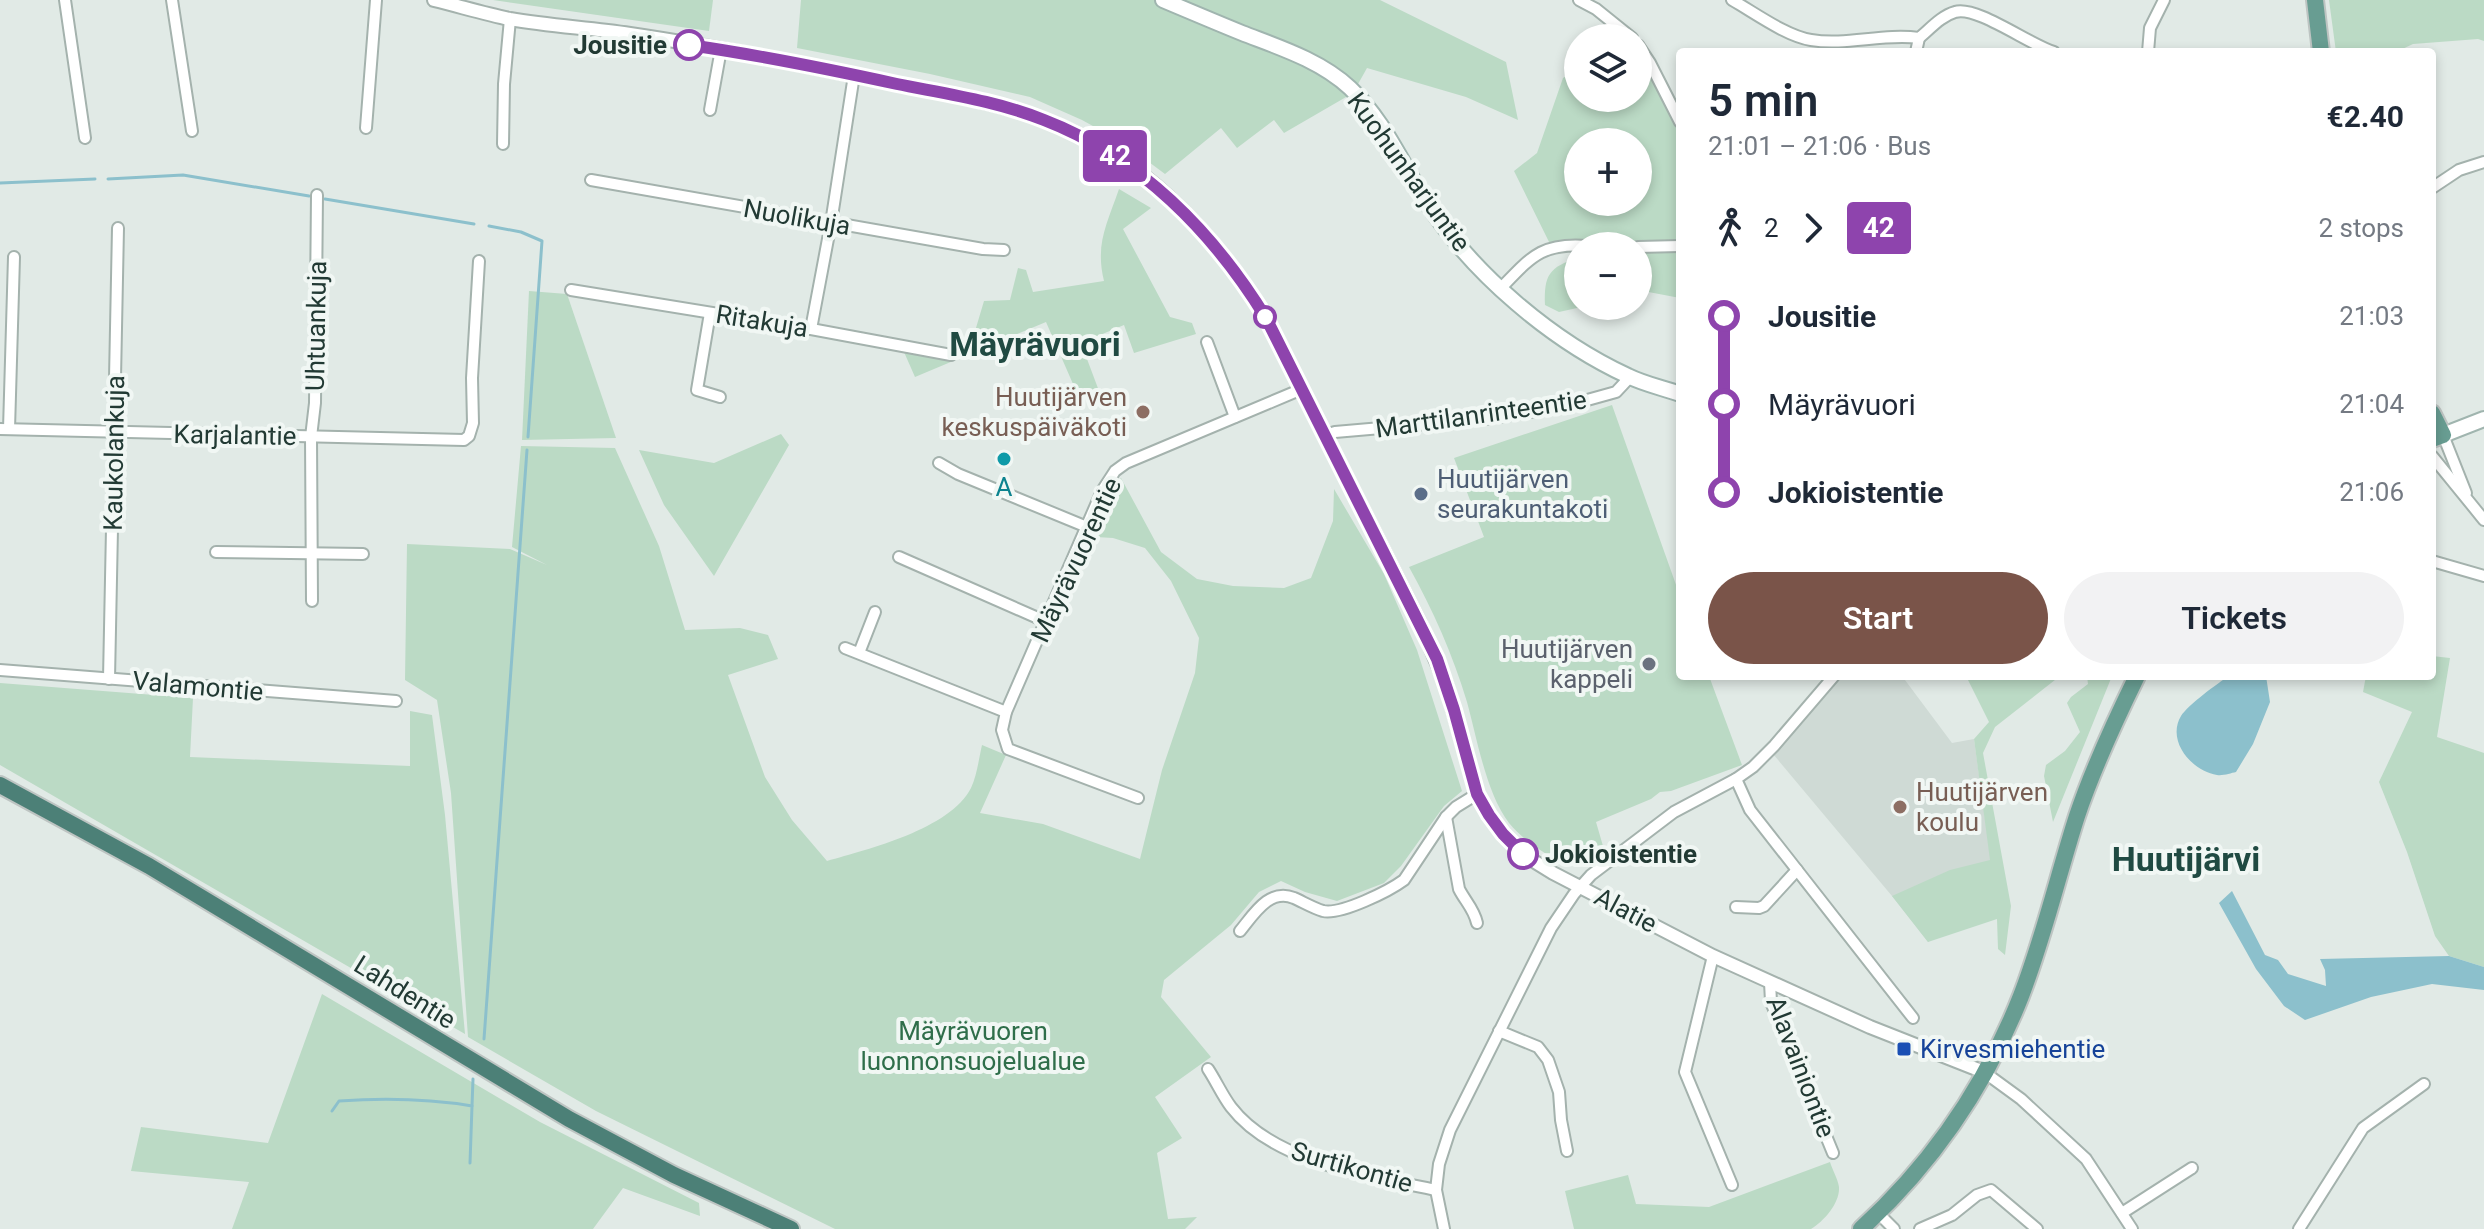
<!DOCTYPE html>
<html lang="en">
<head>
<meta charset="utf-8">
<style>
  :root { --surface:#fff; --page:#f2f2f3; --text:#1f2937; --muted:#747a83; --accent:#7a5449 }
  body { margin:0; font-family:Roboto,sans-serif; background:var(--page); color:var(--text); height:100vh; display:flex; flex-direction:column; font-size:30px; white-space:nowrap }
  * { box-sizing:border-box; margin:0 }
  p { font-size:26px; color:var(--muted) }
  .icon { flex:none; width:44px; height:44px; fill:none; stroke:currentColor; stroke-width:2; stroke-linecap:round; stroke-linejoin:round }
  .map { position:relative; flex:1; overflow:hidden }
  .sheet { position:absolute; left:1676px; top:48px; width:760px; height:632px; display:flex; flex-direction:column; background:var(--surface); border-radius:8px; box-shadow:0 4px 12px #0003 }
  .sheet>* { flex:none }
  .badge { padding:0 16px; border-radius:6px; font-size:28px; line-height:52px }
  .tools { position:absolute; left:1564px; top:24px; display:grid; gap:16px }
  .tools a { display:grid; place-items:center; width:88px; height:88px; border-radius:50%; background:var(--surface); box-shadow:0 4px 12px #0003; font-size:40px }
  .map>.badge { position:absolute; translate:-50% -50%; box-shadow:0 0 0 4px #fff }
  .legs { display:flex; align-items:center; gap:12px; height:88px; padding:0 32px; font-size:26px }
  .legs p { margin-inline-start:auto }
  .headline { display:flex; align-items:center; justify-content:space-between; height:136px; padding:0 32px }
  h1 { font-size:44px; font-weight:600; line-height:60px }
  .action { display:flex; gap:16px; margin-top:auto; padding:16px 32px }
  .action a { flex:1; height:92px; border-radius:48px; background:var(--accent); color:#fff; font-size:32px; font-weight:600; line-height:92px; text-align:center }
  .action a+a { background:var(--page); color:var(--text) }
  ul { padding:0 32px; list-style:none }
  li { display:flex; align-items:center; gap:28px; height:88px; font-size:30px }
  li i { display:grid; place-items:center; width:12px; height:100%; margin:0 10px; background:currentColor }
  li i::after { content:''; width:20px; height:20px; margin:-10px; border:6px solid; border-radius:50%; background:var(--surface) }
  li p { margin-inline-start:auto }
  li:first-child i { background:linear-gradient(#0000 50%,currentColor 0) }
  li:last-child i { background:linear-gradient(currentColor 50%,#0000 0) }
  .map>svg:first-child { display:block }
</style>
</head>
<body>
<div class="map">
<svg width="2484" height="1229" viewBox="0 0 2484 1229">
  <rect width="100%" height="100%" fill="#e1eae6"/>
  <path fill="#cfdad5" d="M1839 676H1902L1952 743 1974 739 1996 897 1928 942 1892 896 1773 754Z"/>
  <g fill="#bbdac5" fill-rule="evenodd">
    <path d="M493 0H713L709 31Z"/>
    <path d="M801 0H1380L1506 62 1518 120 1466 97 1367 68 1353 93 1284 133 1274 120 1237 148 1221 128 1165 174 1122 142 1082 120 1030 97 930 74 797 48Z"/>
    <path d="M2329 0H2484V41L2478 39 2413 44 2396 52H2336Z"/>
    <path d="M1638 45 1680 112V298L1638 290V246L1552 248 1514 171 1537 153 1563 78 1578 68V98H1638ZM1578 142H1638V202H1578Z"/>
    <path d="M1119 189 1151 208 1123 229 1170 317 1192 323 1196 334 1134 353 1124 325 1081 343 1099 391 1080 400 1046 322 915 377 904 352 970 348 984 301 1010 300 1018 268 1026 270 1033 292 1104 281C1095 244 1107 224 1119 189Z"/>
    <path d="M1578 258V306H1586L1559 312 1545 305C1544 275 1549 267 1578 258Z"/>
    <path d="M529 291 567 294 616 438 522 440Z"/>
    <path d="M1612 405 1680 596V676H1709L1742 765 1671 791 1660 792 1651 799 1596 822 1603 846 1557 861C1540 850 1522 839 1509 823 1486 793 1477 738 1467 702 1453 655 1433 610 1409 567L1484 537 1454 458Z"/>
    <path d="M781 434 789 445 714 576 664 505 639 450 714 463Z"/>
    <path d="M521 446 615 448 659 546 685 630 740 628 768 635 778 659 728 675 765 777 792 820 827 861C869 849 950 829 971 788 977 775 979 758 982 745L1006 755 980 813 1043 824 1140 859 1162 770 1195 673 1199 638 1171 581 1145 548 1113 538 1096 537C1098 514 1108 496 1121 478L1161 552 1197 579 1233 586 1284 588 1311 578 1333 521 1334 489 1384 574 1417 650 1462 791 1444 806 1401 866 1384 883 1337 901 1305 892 1281 881 1259 892 1231 925 1164 980 1161 997 1211 1057 1155 1097 1182 1138 1157 1153 1168 1219 1197 1217 1185 1229H835L596 1111 468 1037 451 793 437 700 405 680 407 544 510 549 547 565 512 547Z"/>
    <path d="M2432 656 2450 658 2437 737 2484 753V967L2449 956 2435 936 2407 852 2379 782 2412 712 2363 692 2366 676H2432Z"/>
    <path d="M1966 676H2060L1995 727 1983 753 2011 906 2005 955 1998 949 1997 919 1928 942 1892 896 1950 870 1990 860 1974 739 1989 722Z"/>
    <path d="M2087 676H2112L2053 822 2044 776 2046 765 2065 751 2080 732 2067 703 2071 697 2088 684Z"/>
    <path d="M0 683 193 698 190 757 410 766V711L432 715 445 815 465 1034 0 765Z"/>
    <path d="M322 994 540 1122 699 1203 700 1216 623 1188 593 1229H232L249 1182 131 1171 141 1127 268 1143Z"/>
    <path d="M1830 1162C1832 1169 1838 1179 1839 1187 1840 1203 1824 1221 1811 1229H1574L1565 1191 1628 1175 1636 1204 1709 1207Z"/>
  </g>
  <g fill="#8cc0cc">
    <path d="M2229 676H2266L2270 702 2253 744 2236 772C2231 773 2223 776 2217 775 2192 771 2166 741 2181 716 2188 705 2218 683 2229 676Z"/>
    <path d="M2232 891 2265 955 2278 960 2288 974 2326 986 2325 970 2320 959 2449 956 2484 967V990L2432 984 2371 997 2305 1020 2284 1006 2256 969 2219 903Z"/>
  </g>
  <g fill="none" stroke-linecap="round" stroke-linejoin="round">
    <g stroke="#8cc0cc" stroke-width="3">
      <path d="M108 179 183 175 309 196"/>
      <path d="M0 183 95 179"/>
      <path d="M325 199 474 224"/>
      <path d="M489 226 521 232 542 241 528 437"/>
      <path d="M484 1039 527 450"/>
      <path d="M472 1106 473 1079"/>
      <path d="M332 1111 339 1101C382 1098 430 1099 472 1106L470 1163"/>
    </g>
    <g stroke="#a4b2ad" stroke-width="14">
      <g id="minor">
        <path d="M65 0 85 138"/>
        <path d="M172 0 192 131"/>
        <path d="M1579 0 1596 9 1632 38"/>
        <path d="M1732 0C1755 13 1786 36 1811 40 1846 46 1883 33 1919 38 1930 29 1941 16 1955 12 1976 5 2030 45 2054 52"/>
        <path d="M1638 45 1650 63 1680 122"/>
        <path d="M1916 52 1919 38"/>
        <path d="M2148 52 2150 28 2164 0"/>
        <path d="M710 110 721 49"/>
        <path d="M366 128 376 0"/>
        <path d="M503 144 504 84 510 19"/>
        <path d="M591 180 983 249 1004 250"/>
        <path d="M2432 188 2459 170 2484 162"/>
        <path d="M1638 247 1680 246"/>
        <path d="M1501 288C1531 257 1542 242 1588 246"/>
        <path d="M571 290 811 329 951 355"/>
        <path d="M710 313 697 390 720 397"/>
        <path d="M811 329 831 223 854 75"/>
        <path d="M1207 342 1235 417"/>
        <path d="M0 429 464 440 469 436 473 423 472 378 479 261"/>
        <path d="M9 429 14 257"/>
        <path d="M1325 435 1335 432 1485 419 1562 407 1616 392 1630 377"/>
        <path d="M2443 435 2466 493"/>
        <path d="M2432 456 2484 520"/>
        <path d="M939 463 958 474 1087 527"/>
        <path d="M216 552 363 554"/>
        <path d="M899 557 1047 622"/>
        <path d="M2432 561 2484 576"/>
        <path d="M312 601 311 437 315 403 317 195"/>
        <path d="M845 648 1006 712"/>
        <path d="M859 653 875 612"/>
        <path d="M0 670 396 701"/>
        <path d="M109 679 118 228"/>
        <path d="M1736 779 1750 810 1913 1018"/>
        <path d="M1138 798 1008 749 1002 730 1006 712 1102 491 1115 471 1126 463 1302 389"/>
        <path d="M1446 817 1459 889C1465 901 1474 909 1477 923"/>
        <path d="M1736 907 1759 908 1764 906 1797 870"/>
        <path d="M1240 931C1254 914 1269 888 1294 898 1303 902 1313 908 1323 911 1341 915 1389 891 1404 880L1446 817 1456 807 1477 794"/>
        <path d="M1713 956 1685 1072 1732 1185"/>
        <path d="M1770 982 1771 1002 1833 1153"/>
        <path d="M1499 1031 1538 1047 1548 1060 1559 1092 1561 1120 1567 1151"/>
        <path d="M1208 1069C1216 1081 1222 1095 1231 1107 1274 1163 1370 1176 1436 1190"/>
        <path d="M1984 1072 2021 1099 2086 1159 2132 1229"/>
        <path d="M1878 1213 1894 1229"/>
        <path d="M2122 1213 2192 1168"/>
        <path d="M1444 1229 1436 1190 1439 1164 1450 1130 1551 928 1574 894 1591 875 1674 812 1736 779 1753 767 1774 746 1834 676"/>
        <path d="M1920 1229 1952 1215 1977 1195 1991 1190 2037 1229"/>
        <path d="M2299 1229 2363 1128 2424 1084"/>
      </g>
    </g>
    <g stroke="#a4b2ad" stroke-width="16">
      <path id="tertiary" d="M434 0C459 6 485 14 510 19 550 26 591 28 630 34 718 47 805 65 892 83 953 95 1016 105 1073 132 1155 170 1219 241 1266 318L1419 621 1446 684 1477 794 1489 815 1503 834 1524 855 1553 873 1713 956 1870 1027 1984 1072"/>
    </g>
    <g stroke="#a0b5af" stroke-width="18">
      <g id="secondary">
        <path d="M1163 0C1189 11 1215 22 1242 33 1278 47 1320 60 1350 88 1384 120 1402 164 1427 203 1473 274 1552 341 1628 376 1644 384 1663 388 1680 394"/>
        <path d="M2443 435 2484 419"/>
      </g>
    </g>
    <g stroke="#bdc4c2" stroke-width="20">
      <g id="primary">
        <path d="M2315 0 2321 52"/>
        <path d="M2432 413 2443 435 2432 439"/>
        <path d="M1861 1229C1932 1164 1986 1085 2021 996 2044 937 2058 875 2077 816 2093 768 2115 721 2137 676"/>
      </g>
    </g>
    <g stroke="#bdc4c2" stroke-width="20">
      <path id="trunk" d="M0 785 149 866 569 1119 674 1175 791 1229"/>
    </g>
    <use href="#minor" stroke="#fff" stroke-width="10"/>
    <use href="#tertiary" stroke="#fff" stroke-width="12"/>
    <use href="#secondary" stroke="#fff" stroke-width="14"/>
    <use href="#primary" stroke="#689d92" stroke-width="16"/>
    <use href="#trunk" stroke="#4c8077" stroke-width="16"/>
  </g>
  <g fill="none" stroke-linecap="round" stroke-linejoin="round">
    <g stroke="#fff" stroke-width="18">
      <path id="line-1" d="M689 45C759 55 828 69 897 84 947 94 997 101 1044 120 1140 157 1213 232 1266 318L1437 659 1454 710 1477 794 1489 815 1503 834 1523 854"/>
    </g>
    <use href="#line-1" stroke="#8e44ad" stroke-width="12"/>
  </g>
  <g fill="#fff" stroke="#8e44ad" stroke-width="4">
    <circle cx="689" cy="45" r="14"/>
    <circle cx="1265" cy="317" r="10"/>
    <circle cx="1523" cy="854" r="14"/>
  </g>
  <g fill="#8d6e63" stroke="#f1f7f4" stroke-width="3">
    <circle cx="1143" cy="412" r="8"/>
    <circle cx="1900" cy="807" r="8"/>
  </g>
  <circle fill="#0f9aa8" stroke="#f1f7f4" stroke-width="3" cx="1004" cy="459" r="8"/>
  <circle fill="#5c6f8a" stroke="#f1f7f4" stroke-width="3" cx="1421" cy="494" r="8"/>
  <circle fill="#6b7280" stroke="#f1f7f4" stroke-width="3" cx="1649" cy="664" r="8"/>
  <rect fill="#1a4fb4" stroke="#f1f7f4" stroke-width="3" x="1896" y="1041" width="16" height="16" rx="4"/>
  <g text-anchor="middle" stroke-width="8" stroke-linejoin="round" paint-order="stroke">
    <g font-size="26" font-weight="bold" fill="#223a34" stroke="#f1f7f4" text-anchor="end">
      <text x="667" y="54">Jousitie</text>
      <text x="1545" y="863" text-anchor="start">Jokioistentie</text>
    </g>
    <g font-size="26" fill="#223a34" stroke="#f1f7f4">
      <text transform="translate(1409 172) rotate(54)" y="9">Kuohunharjuntie</text>
      <text transform="translate(797 217) rotate(10)" y="9">Nuolikuja</text>
      <text transform="translate(762 321) rotate(9)" y="9">Ritakuja</text>
      <text transform="translate(316 326) rotate(-89)" y="9">Uhtuankuja</text>
      <text transform="translate(1481 414) rotate(-8)" y="9">Marttilanrinteentie</text>
      <text transform="translate(235 435) rotate(1)" y="9">Karjalantie</text>
      <text transform="translate(114 453) rotate(-89)" y="9">Kaukolankuja</text>
      <text transform="translate(1076 560) rotate(-65)" y="9">Mäyrävuorentie</text>
      <text transform="translate(198 686) rotate(5)" y="9">Valamontie</text>
      <text transform="translate(1626 910) rotate(28)" y="9">Alatie</text>
      <text transform="translate(405 992) rotate(32)" y="9">Lahdentie</text>
      <text transform="translate(1801 1067) rotate(69)" y="9">Alavainiontie</text>
      <text transform="translate(1352 1167) rotate(16)" y="9">Surtikontie</text>
    </g>
    <g font-size="26" fill="#785e54" stroke="#f1f7f4" text-anchor="end">
      <text x="1127" y="406">Huutijärven<tspan x="1127" dy="30">keskuspäiväkoti</tspan></text>
      <text x="1916" y="801" text-anchor="start">Huutijärven<tspan x="1916" dy="30">koulu</tspan></text>
    </g>
    <g font-size="26" fill="#4e5e75" stroke="#f1f7f4" text-anchor="start">
      <text x="1437" y="488">Huutijärven<tspan x="1437" dy="30">seurakuntakoti</tspan></text>
    </g>
    <g font-size="26" fill="#0d838f" stroke="#f1f7f4">
      <text x="1004" y="496">A</text>
    </g>
    <g font-size="26" fill="#5b616d" stroke="#f1f7f4" text-anchor="end">
      <text x="1633" y="658">Huutijärven<tspan x="1633" dy="30">kappeli</tspan></text>
    </g>
    <g font-size="26" fill="#2f6e4a" stroke="#f1f7f4">
      <text x="973" y="1040">Mäyrävuoren<tspan x="973" dy="30">luonnonsuojelualue</tspan></text>
    </g>
    <g font-size="26" fill="#164399" stroke="#f1f7f4" text-anchor="start">
      <text x="1920" y="1058">Kirvesmiehentie</text>
    </g>
    <g font-size="34" font-weight="bold" fill="#204a42" stroke="#f1f7f4">
      <text x="1035" y="356">Mäyrävuori</text>
      <text x="2186" y="871">Huutijärvi</text>
    </g>
  </g>
</svg>
<div class="tools">
<a><svg class="icon" aria-label="layers" viewBox="0 0 24 24"><path d="M12 4l9 5-9 5-9-5zM3 14l9 5 9-5"/></svg></a>
<a>+</a>
<a>−</a>
</div>
<b class="badge" style="left:1115px;top:156px;background:#8e44ad;color:#fff">42</b>
<section class="sheet">
<div class="headline"><div><h1>5 min</h1><p>21:01 – 21:06 · Bus</p></div><b>€2.40</b></div>
<div class="legs"><svg class="icon" aria-label="walk" viewBox="0 0 24 24"><circle cx="13" cy="4" r="2"/><path d="M13 8l-2 6 4 7M11 14l-3 7M7 12l3-4h3l4 4"/></svg>2<svg class="icon" aria-label="forward" viewBox="0 0 24 24"><path d="M9 5l7 7-7 7"/></svg><b class="badge" style="background:#8e44ad;color:#fff">42</b><p>2 stops</p></div>
<ul>
<li><i style="color:#8e44ad"></i><b>Jousitie</b><p>21:03</p></li>
<li><i style="color:#8e44ad"></i><span>Mäyrävuori</span><p>21:04</p></li>
<li><i style="color:#8e44ad"></i><b>Jokioistentie</b><p>21:06</p></li>
</ul>
<div class="action"><a>Start</a><a>Tickets</a></div>
</section>
</div>
</body>
</html>
